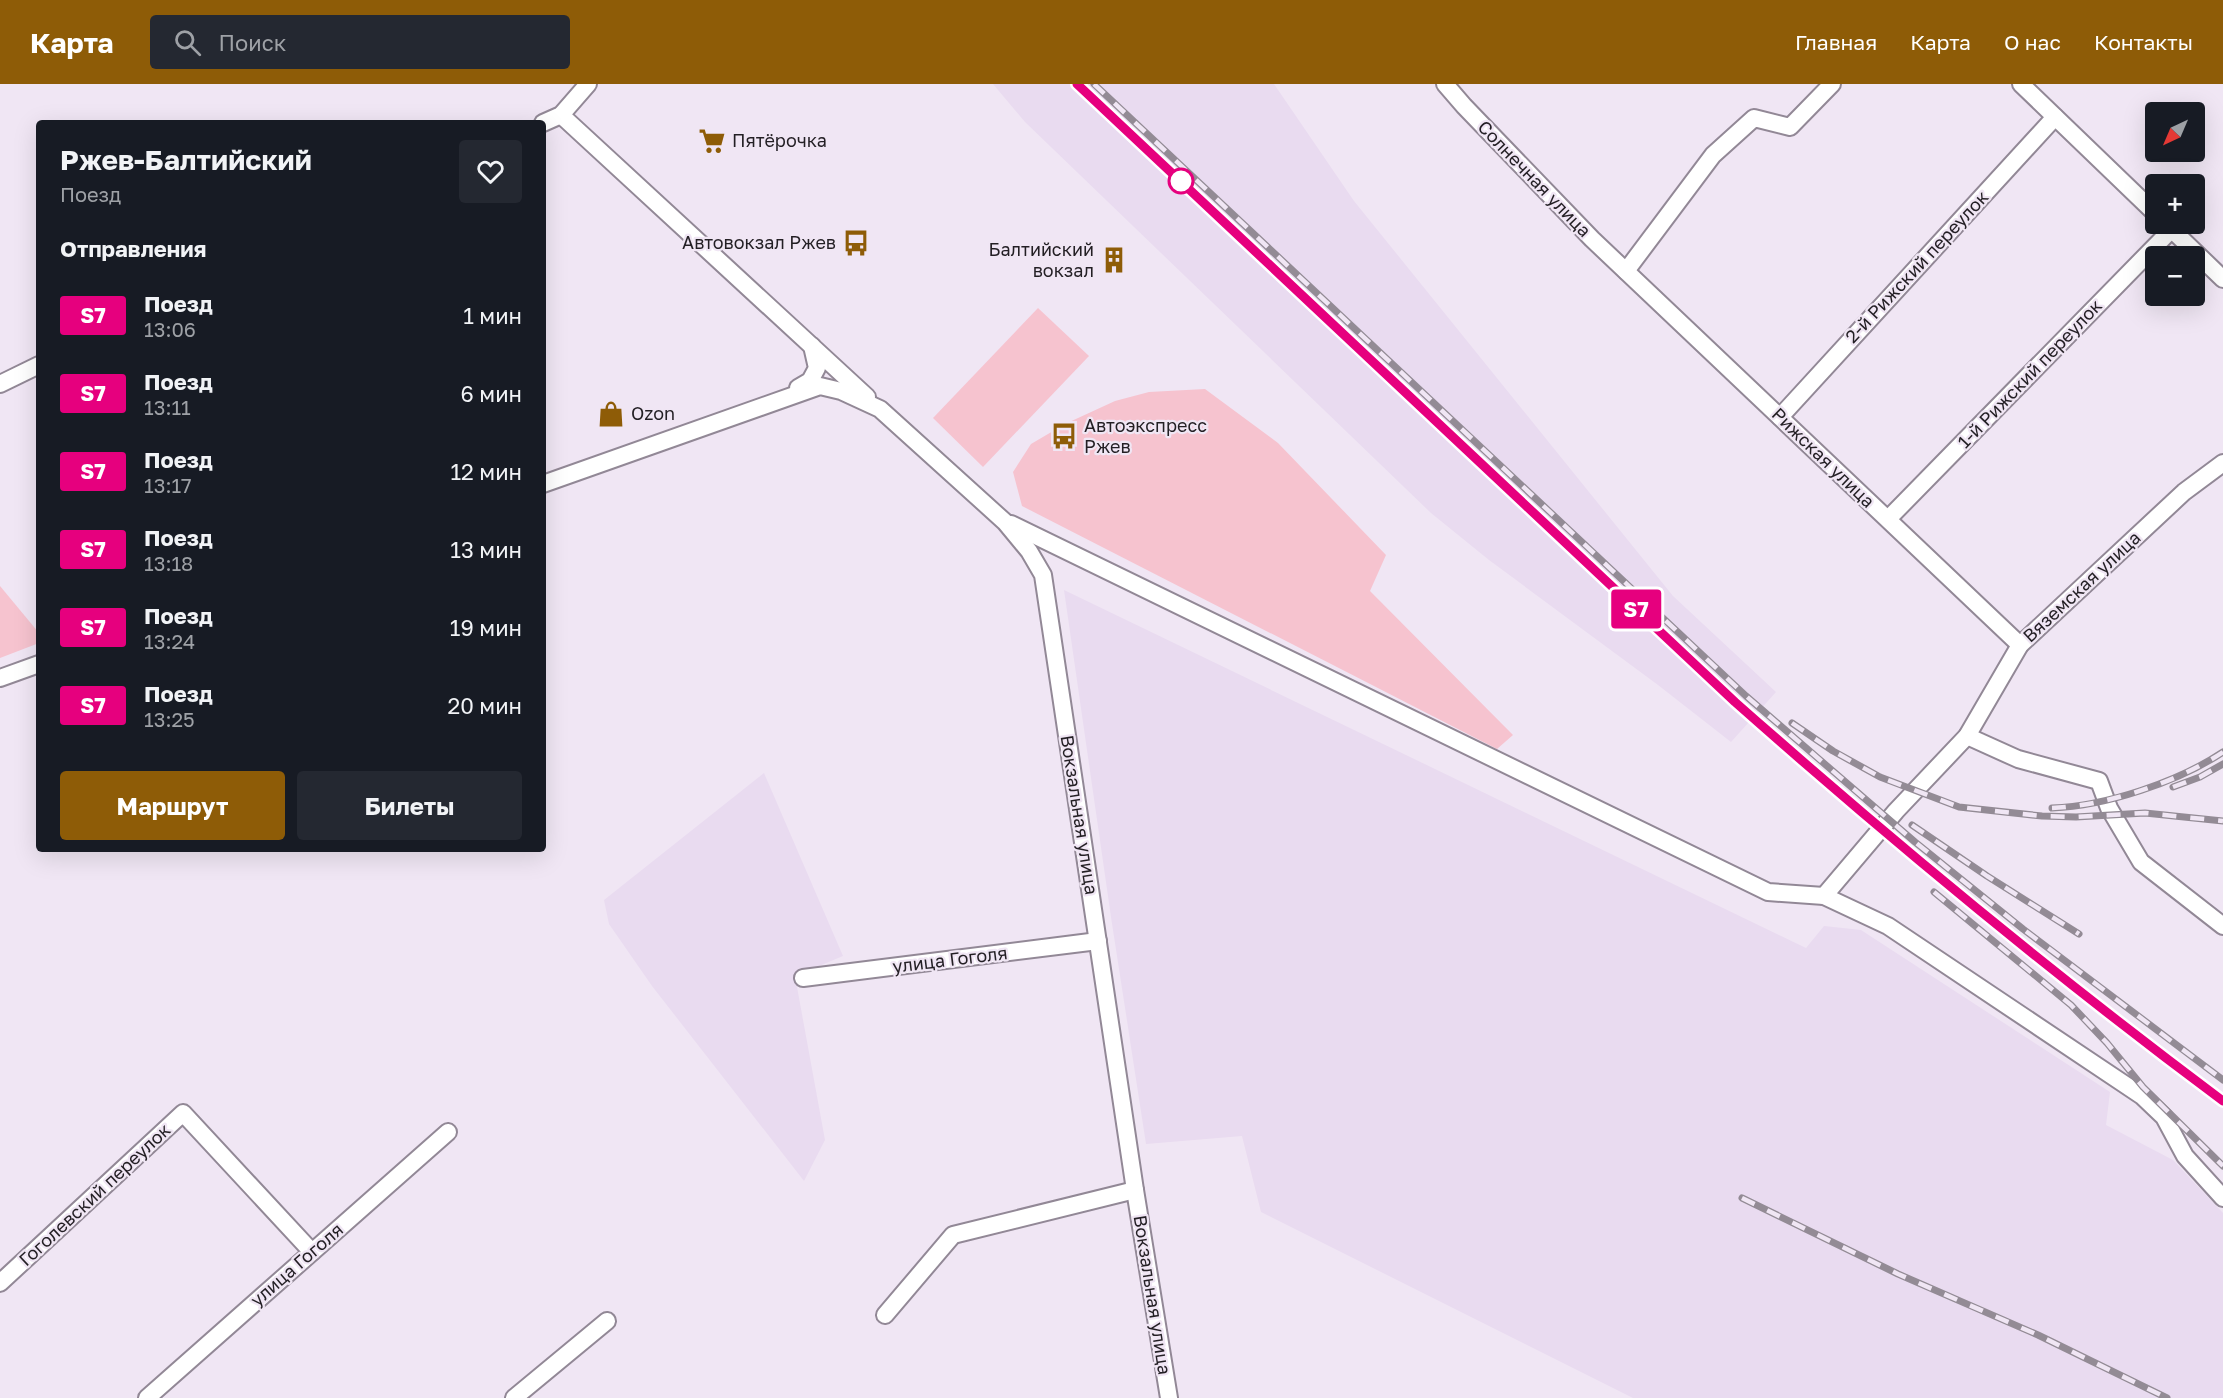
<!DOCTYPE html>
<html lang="ru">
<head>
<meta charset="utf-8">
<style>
  :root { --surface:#171b24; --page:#242831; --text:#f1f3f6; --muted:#9ea1a6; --accent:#8e5c07 }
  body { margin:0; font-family:"Golos Text",sans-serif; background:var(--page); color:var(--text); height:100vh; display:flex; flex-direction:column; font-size:22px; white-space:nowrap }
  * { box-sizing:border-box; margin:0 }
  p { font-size:20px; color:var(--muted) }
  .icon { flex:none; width:33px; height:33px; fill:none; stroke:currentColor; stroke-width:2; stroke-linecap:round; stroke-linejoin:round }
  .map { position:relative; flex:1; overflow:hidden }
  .side { position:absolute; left:36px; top:36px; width:510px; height:732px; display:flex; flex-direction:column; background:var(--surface); border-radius:6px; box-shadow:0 6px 24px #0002 }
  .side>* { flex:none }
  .badge { padding:0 12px; border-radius:4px; font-size:21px; line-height:39px }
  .needle { width:39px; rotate:224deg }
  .tools { position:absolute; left:2145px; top:18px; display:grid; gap:12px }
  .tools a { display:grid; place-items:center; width:60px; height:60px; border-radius:6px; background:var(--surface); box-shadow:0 6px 24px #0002; font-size:30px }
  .map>.badge { position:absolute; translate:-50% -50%; box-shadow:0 0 0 3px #fff }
  h2 { padding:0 24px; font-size:22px; line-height:54px }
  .round { display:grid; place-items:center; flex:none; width:63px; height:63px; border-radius:6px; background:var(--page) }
  .overview { display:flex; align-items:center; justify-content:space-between; height:102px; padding:0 24px }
  h1 { font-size:28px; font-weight:700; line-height:45px }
  .button { display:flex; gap:12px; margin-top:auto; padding:12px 24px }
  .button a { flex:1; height:69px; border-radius:6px; background:var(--accent); color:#fff; font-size:24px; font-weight:700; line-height:69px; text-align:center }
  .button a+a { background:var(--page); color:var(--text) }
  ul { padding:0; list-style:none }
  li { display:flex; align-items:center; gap:18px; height:78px; padding:0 24px }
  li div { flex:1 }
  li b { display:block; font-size:22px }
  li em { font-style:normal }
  li .badge { min-width:66px; font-weight:700; text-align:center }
  header { display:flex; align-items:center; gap:36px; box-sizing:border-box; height:84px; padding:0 30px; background:var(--accent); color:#fff }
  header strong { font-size:28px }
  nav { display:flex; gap:33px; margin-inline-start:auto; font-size:21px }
  .search { width:420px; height:54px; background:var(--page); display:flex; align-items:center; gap:15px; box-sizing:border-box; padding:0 21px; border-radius:6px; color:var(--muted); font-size:22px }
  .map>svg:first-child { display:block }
</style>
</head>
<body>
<header>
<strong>Карта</strong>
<div class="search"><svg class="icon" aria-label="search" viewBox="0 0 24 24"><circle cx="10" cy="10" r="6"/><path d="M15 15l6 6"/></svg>Поиск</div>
<nav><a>Главная</a><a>Карта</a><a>О нас</a><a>Контакты</a></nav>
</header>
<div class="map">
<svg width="2223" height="1314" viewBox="0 0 2223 1314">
  <rect width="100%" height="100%" fill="#f0e6f4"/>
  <g fill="#e9dbf0">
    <path d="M993 0H1274L1354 117 1673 512 1776 608 1731 658 1658 601 1489 476 1431 429 1025 38Z"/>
    <path d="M1064 506 1806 864 1824 842 1861 846 2110 1008 2106 1041 2173 1076 2223 1129V1314H1633L1261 1128 1242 1052 1146 1060 1111 833Z"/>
    <path d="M764 689 843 872 795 892 825 1056 804 1097 652 902 609 840 604 816Z"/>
  </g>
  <g fill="#f6c3cf">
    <path d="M1038 224 1089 272 983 383 933 334Z"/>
    <path d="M1205 305 1278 359 1386 471 1370 507 1513 651 1497 665 1022 422 1013 388 1031 360 1065 340 1115 317 1149 308Z"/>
    <path d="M0 502 39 549V559L0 574Z"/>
  </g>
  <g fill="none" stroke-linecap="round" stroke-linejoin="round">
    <g stroke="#928896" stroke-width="20">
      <g id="minor">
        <path d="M1445 0 1464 22 1592 155 2020 561"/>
        <path d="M2021 0 2156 130"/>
        <path d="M561 31 867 313"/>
        <path d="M543 39 561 31 588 0"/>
        <path d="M2166 140 2223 195"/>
        <path d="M1626 187 1713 71 1754 34 1790 43 1832 0"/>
        <path d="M0 300 39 281"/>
        <path d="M798 304 810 297 817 284 812 262"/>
        <path d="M1780 333 2055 33"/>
        <path d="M543 400 820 302 841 307 880 325 1005 438 1029 467 1043 491 1135 1106 1169 1314"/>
        <path d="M1888 435 2172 145"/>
        <path d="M1011 440 1768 808 1824 812 1888 842 2142 1012 2164 1033 2185 1072 2223 1114"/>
        <path d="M0 594 39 580"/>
        <path d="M1967 652 2018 675 2099 697 2109 724 2141 778 2223 842"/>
        <path d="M1824 812 1896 727 1967 652 2020 561 2184 408 2223 379"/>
        <path d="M803 894 1098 857"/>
        <path d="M0 1199 183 1029 312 1168"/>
        <path d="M885 1231 953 1151 1135 1106"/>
        <path d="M147 1314 448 1048"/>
        <path d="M514 1314 607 1237"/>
      </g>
    </g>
    <use href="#minor" stroke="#fff" stroke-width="16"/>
    <g stroke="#938b95" stroke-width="7">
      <g id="rail">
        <path d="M1077 0 1735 618C1892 757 2054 891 2223 1017"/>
        <path d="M1094 0 1746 612 1915 758 2023 845 2223 996"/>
        <path d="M1792 639 1833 667 1880 693 1959 723 2042 732 2076 733 2145 729 2223 737"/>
        <path d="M2173 703 2200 693 2223 680"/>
        <path d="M2052 724C2106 722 2178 698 2223 668"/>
        <path d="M1912 741 1987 792 2079 850"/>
        <path d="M1934 808 2071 921 2107 959 2143 1003 2223 1082"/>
        <path d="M1742 1114 1898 1190 2038 1251 2167 1314"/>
      </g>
    </g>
    <use href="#rail" stroke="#f0e6f4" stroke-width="4.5" stroke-dasharray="14" stroke-linecap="butt"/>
  </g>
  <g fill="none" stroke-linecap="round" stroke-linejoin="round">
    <g stroke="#fff" stroke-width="14">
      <path id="line" d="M1077 0 1735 618C1892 757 2054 891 2223 1017"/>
    </g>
    <use href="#line" stroke="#e6007e" stroke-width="9"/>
  </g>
  <defs>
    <g id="supermarket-bare" transform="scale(2.07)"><path d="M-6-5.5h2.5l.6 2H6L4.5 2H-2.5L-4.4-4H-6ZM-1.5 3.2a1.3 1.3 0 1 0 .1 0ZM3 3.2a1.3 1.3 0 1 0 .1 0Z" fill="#8e5c07" stroke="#f0e6f4" stroke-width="2.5" paint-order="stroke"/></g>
    <g id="bus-bare" transform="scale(2.07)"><path d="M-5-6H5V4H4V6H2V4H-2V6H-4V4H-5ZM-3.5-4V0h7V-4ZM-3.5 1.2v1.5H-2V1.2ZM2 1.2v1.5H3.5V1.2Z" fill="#8e5c07" stroke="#f0e6f4" stroke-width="2.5" paint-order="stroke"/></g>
    <g id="building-bare" transform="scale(2.07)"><path d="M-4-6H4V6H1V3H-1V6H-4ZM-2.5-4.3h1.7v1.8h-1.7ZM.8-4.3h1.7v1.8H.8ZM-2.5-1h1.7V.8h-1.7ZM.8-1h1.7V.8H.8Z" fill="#8e5c07" stroke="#f0e6f4" stroke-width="2.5" paint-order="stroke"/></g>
    <g id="shop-bare" transform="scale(2.07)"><path d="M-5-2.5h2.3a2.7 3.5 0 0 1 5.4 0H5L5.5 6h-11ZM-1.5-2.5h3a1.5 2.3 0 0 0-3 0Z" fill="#8e5c07" stroke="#f0e6f4" stroke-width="2.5" paint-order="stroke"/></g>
  </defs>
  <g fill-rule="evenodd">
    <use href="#supermarket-bare" x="712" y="57"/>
    <use href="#bus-bare" x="856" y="159"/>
    <use href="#building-bare" x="1114" y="176"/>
    <use href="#shop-bare" x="611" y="330"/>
    <use href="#bus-bare" x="1064" y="352"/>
  </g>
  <circle fill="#fff" stroke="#e6007e" stroke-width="3" cx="1181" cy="97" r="12"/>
  <g text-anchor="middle" stroke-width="4.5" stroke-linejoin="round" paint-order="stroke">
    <g font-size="18" fill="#231f24" stroke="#f0e6f4" text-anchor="start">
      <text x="732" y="63">Пятёрочка</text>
      <text x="836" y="165" text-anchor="end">Автовокзал Ржев</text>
      <text x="1094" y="172" text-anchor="end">Балтийский<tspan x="1094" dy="21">вокзал</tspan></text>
      <text x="631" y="336">Ozon</text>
      <text x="1084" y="348">Автоэкспресс<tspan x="1084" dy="21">Ржев</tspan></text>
    </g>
    <g font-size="18" fill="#231f24" stroke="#f0e6f4">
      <text transform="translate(1534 95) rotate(46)" y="6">Солнечная улица</text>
      <text transform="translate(1917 183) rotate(-47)" y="6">2-й Рижский переулок</text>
      <text transform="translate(2030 290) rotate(-46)" y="6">1-й Рижский переулок</text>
      <text transform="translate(1823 374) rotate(44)" y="6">Рижская улица</text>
      <text transform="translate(2082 503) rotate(-43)" y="6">Вяземская улица</text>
      <text transform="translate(1079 731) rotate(81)" y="6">Вокзальная улица</text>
      <text transform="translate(950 876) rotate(-7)" y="6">улица Гоголя</text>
      <text transform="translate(95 1111) rotate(-43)" y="6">Гоголевский переулок</text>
      <text transform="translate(297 1181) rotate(-41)" y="6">улица Гоголя</text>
      <text transform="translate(1152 1211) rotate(81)" y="6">Вокзальная улица</text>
    </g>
  </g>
</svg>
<div class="tools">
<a><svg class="needle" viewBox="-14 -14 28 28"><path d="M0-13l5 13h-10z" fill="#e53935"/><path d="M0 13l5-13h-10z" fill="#9ea1a6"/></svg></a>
<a>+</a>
<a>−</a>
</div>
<b class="badge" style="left:1636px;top:525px;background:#e6007e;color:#fff">S7</b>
<section class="side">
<div class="overview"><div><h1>Ржев-Балтийский</h1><p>Поезд</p></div><a class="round"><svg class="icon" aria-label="heart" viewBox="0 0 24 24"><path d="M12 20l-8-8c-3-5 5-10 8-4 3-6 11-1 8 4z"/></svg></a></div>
<h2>Отправления</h2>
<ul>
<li><span class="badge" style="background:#e6007e;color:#fff">S7</span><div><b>Поезд</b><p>13:06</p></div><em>1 мин</em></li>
<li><span class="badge" style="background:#e6007e;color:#fff">S7</span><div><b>Поезд</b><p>13:11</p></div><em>6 мин</em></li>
<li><span class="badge" style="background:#e6007e;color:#fff">S7</span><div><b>Поезд</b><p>13:17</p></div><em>12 мин</em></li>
<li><span class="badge" style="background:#e6007e;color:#fff">S7</span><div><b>Поезд</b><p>13:18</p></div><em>13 мин</em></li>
<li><span class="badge" style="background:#e6007e;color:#fff">S7</span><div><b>Поезд</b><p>13:24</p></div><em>19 мин</em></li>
<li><span class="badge" style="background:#e6007e;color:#fff">S7</span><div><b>Поезд</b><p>13:25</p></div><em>20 мин</em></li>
</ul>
<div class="button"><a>Маршрут</a><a>Билеты</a></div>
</section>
</div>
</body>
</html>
